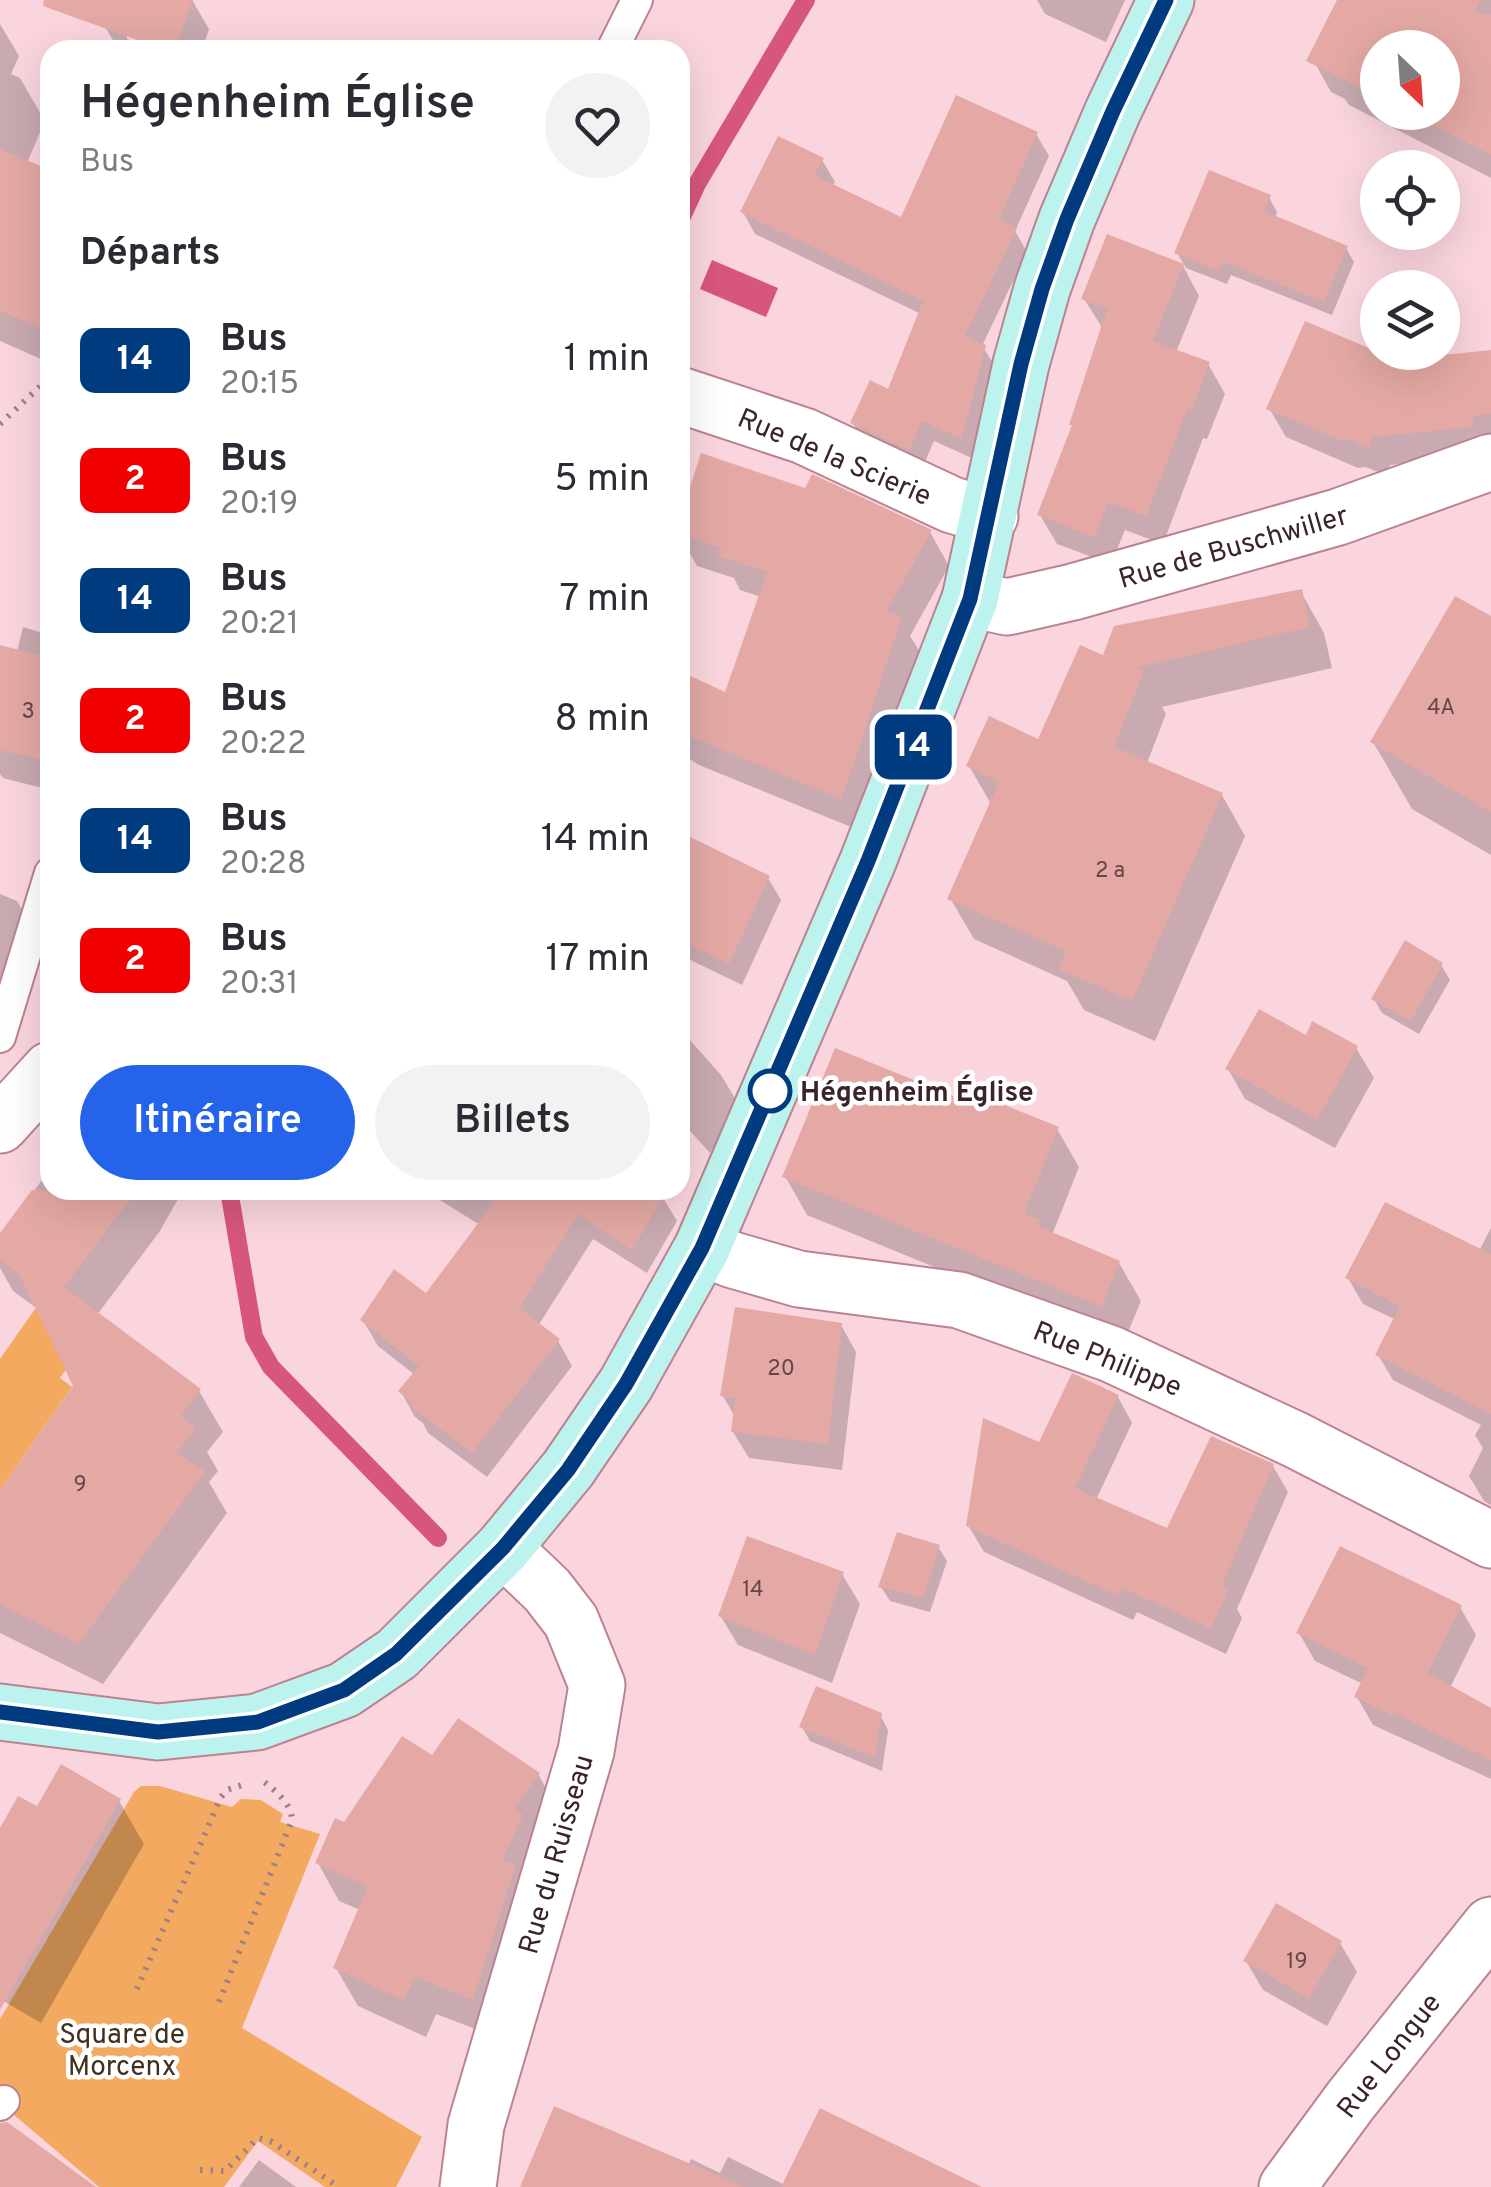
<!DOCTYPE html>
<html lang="fr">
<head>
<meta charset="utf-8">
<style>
  :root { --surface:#fff; --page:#f2f2f3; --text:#2b2b33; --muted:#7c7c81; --accent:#2563eb }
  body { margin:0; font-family:Overpass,sans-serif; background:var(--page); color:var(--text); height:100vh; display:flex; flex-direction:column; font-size:38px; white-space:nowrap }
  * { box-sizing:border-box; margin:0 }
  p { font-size:32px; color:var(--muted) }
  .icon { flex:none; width:55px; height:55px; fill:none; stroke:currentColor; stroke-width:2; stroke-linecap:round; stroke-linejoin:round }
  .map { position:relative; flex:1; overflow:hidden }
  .panel { position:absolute; left:40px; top:40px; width:650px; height:1160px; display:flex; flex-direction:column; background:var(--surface); border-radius:30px; box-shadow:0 10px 40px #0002 }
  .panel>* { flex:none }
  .badge { padding:0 20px; border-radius:15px; font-size:35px; line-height:65px }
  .needle { width:65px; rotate:155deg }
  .fabs { position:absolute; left:1360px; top:30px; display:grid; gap:20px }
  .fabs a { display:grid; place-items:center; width:100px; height:100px; border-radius:50%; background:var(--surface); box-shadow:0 10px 40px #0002; font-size:50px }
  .map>.badge { position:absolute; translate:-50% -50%; box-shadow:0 0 0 5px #fff }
  h2 { padding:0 40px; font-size:38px; line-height:90px }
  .round { display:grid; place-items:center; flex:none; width:105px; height:105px; border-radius:52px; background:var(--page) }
  .overview { display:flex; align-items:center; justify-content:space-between; height:170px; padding:0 40px }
  h1 { font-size:48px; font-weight:600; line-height:75px }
  .cta { display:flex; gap:20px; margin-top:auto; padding:20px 40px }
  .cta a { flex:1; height:115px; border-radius:60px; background:var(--accent); color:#fff; font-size:40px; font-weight:600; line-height:115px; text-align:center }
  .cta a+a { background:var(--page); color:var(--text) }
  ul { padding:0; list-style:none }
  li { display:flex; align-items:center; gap:30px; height:120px; padding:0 40px }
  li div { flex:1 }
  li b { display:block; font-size:38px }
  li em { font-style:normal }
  li .badge { min-width:110px; font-weight:700; text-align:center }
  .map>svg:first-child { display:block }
</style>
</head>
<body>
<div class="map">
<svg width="1491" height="2187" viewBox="0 0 1491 2187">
  <rect width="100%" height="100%" fill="#fad5dd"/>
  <g fill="#f3a95f">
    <path d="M40 1302 90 1336 60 1378 72 1387 0 1490V1359Z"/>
    <path d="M141 1786H160L232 1807 241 1799 261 1800 283 1814 280 1822 320 1834 242 2028 422 2137 396 2187H325L258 2141 224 2187H99L0 2103V2019L134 1792Z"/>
  </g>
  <path fill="#d7567d" d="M712 260 778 288 766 317 700 289Z"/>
  <g fill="#0003" fill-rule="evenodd">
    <path d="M116 0H192L209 29 202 50H172L127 33V39L158 50H119L105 27Z"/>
    <path d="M1037 0H1125L1106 42 1045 14Z"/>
    <path d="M1360 0H1491V178L1349 105 1345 99 1331 92 1311 56ZM1378 48H1442V112H1378Z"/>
    <path d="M0 24 19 56 11 74 20 78 45 121 27 163 50 173V363L0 341Z"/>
    <path d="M1036 134 1049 156 1015 231 1027 252 982 346 997 369 974 459 934 441 921 471 866 445 853 423 889 393 921 314 755 234 743 212 822 160 835 182 832 186 902 220Z"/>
    <path d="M1269 197 1277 212 1275 218 1346 248 1354 262 1332 315 1231 275 1227 284 1186 268 1177 253Z"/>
    <path d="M1183 266 1199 296 1176 352 1208 364 1225 394 1207 439 1203 438 1163 544 1125 530 1111 564 1057 544 1040 515 1074 427 1103 329 1084 299Z"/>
    <path d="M1397 362 1491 369V443L1488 455 1390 465 1385 475 1366 467 1358 468 1286 437 1269 408Z"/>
    <path d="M680 525 930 532 949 566 910 636 920 652 861 831 699 765 680 753V673L726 696 761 597 740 590 734 578 697 566 680 536Z"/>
    <path d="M1301 592 1324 633 1332 668 1162 707 1166 714 1147 763 1222 795 1245 836 1155 1041 1084 1010 1067 981 974 939 950 898 991 804 969 766 1039 743 1104 658Z"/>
    <path d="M1491 619V855L1412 809 1373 742Z"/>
    <path d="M23 627 50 635V790L3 778 0 774V648L17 652Z"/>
    <path d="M680 872 768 878 781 900 742 985 680 955Z"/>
    <path d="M0 894 17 901 39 940 0 1030Z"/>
    <path d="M1441 965 1450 980 1419 1034 1382 1013 1374 999Z"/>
    <path d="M680 1029 721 1075 739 1105 710 1153 680 1120Z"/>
    <path d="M1307 1038 1356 1048 1374 1078 1335 1148 1245 1099 1228 1069Z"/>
    <path d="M969 1105 1057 1129 1079 1167 1052 1235 1119 1263 1141 1301 1123 1344 807 1215 785 1176Z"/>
    <path d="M50 1169V1190H183L160 1231 97 1315 199 1391 223 1432 207 1452 218 1471 209 1482 227 1513 103 1684 0 1633V1494L76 1386 39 1310 13 1291 0 1268V1237Z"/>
    <path d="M424 1190H653L662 1196 677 1221 647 1273 593 1239 538 1326 558 1341 572 1366 487 1477 428 1433 423 1423 415 1417 401 1392 415 1375 378 1346 363 1320 426 1296 480 1225Z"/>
    <path d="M1491 1228V1505L1484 1501 1469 1476 1483 1448 1475 1435 1481 1425 1393 1380 1378 1355 1396 1320 1363 1304 1348 1278 1479 1251Z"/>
    <path d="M841 1325 856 1352 842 1470 749 1458 733 1432 735 1417 723 1396Z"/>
    <path d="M1118 1397 1132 1423 1096 1500 1169 1532 1273 1466 1288 1492 1237 1609 1242 1618 1226 1654 1137 1612 1133 1620 984 1552 968 1525 1040 1445Z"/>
    <path d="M938 1547 947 1561 930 1612 890 1601 881 1587Z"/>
    <path d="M842 1574 860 1604 832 1683 738 1645 720 1615Z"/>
    <path d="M1460 1607 1476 1635 1450 1688 1491 1710V1779L1373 1725 1357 1697 1363 1684 1315 1661 1299 1633Z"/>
    <path d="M880 1715 888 1730 882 1771 810 1741 802 1727Z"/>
    <path d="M538 1774 560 1812 494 2036 436 2014 426 2037 358 2006 336 1968 360 1910 339 1901 318 1863 345 1825Z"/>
    <path d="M119 1801 144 1844 41 2023 0 1999V1833L38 1809Z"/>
    <path d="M1340 1943 1357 1972 1327 2026 1263 1990 1246 1961Z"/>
    <path d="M728 2157 785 2185 962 2187H522L688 2165 691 2159 720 2173Z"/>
    <path d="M259 2160 296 2187H239Z"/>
  </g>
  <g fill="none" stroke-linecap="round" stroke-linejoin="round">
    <g stroke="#d7567d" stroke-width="18">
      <path d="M680 221 697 184 806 0"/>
      <path d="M229 1190 254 1337 271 1367 438 1538"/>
    </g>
  </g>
  <g fill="#e4a9a4">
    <path d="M44 0H193L174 50H165L43 6Z"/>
    <path d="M1337 0H1481L1475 12 1491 15V155L1408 112H1442V48H1378V97L1306 61Z"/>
    <path d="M956 95 1038 132 999 219 1017 228 965 336 986 345 962 439 922 421 909 450 850 423 870 380 888 389 923 301 740 212 778 136 824 158 814 175 901 217Z"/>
    <path d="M0 149 50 170V332L0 311Z"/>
    <path d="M1209 170 1271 195 1264 211 1348 246 1324 302 1223 262 1219 271 1174 253Z"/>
    <path d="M1107 234 1184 264 1153 341 1210 362 1191 412 1187 410 1146 516 1108 502 1095 537 1037 515 1072 425H1069L1107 309 1081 299Z"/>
    <path d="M1305 321 1397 360 1491 350V414L1473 416V427L1374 437 1369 448 1349 439 1340 440 1266 409Z"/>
    <path d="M701 453 805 488 812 474 932 530 887 611 902 616 862 738H863L841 799 680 732V671L725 692 767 572 718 556 721 548 680 534V517Z"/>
    <path d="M1302 589 1310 627 1135 668 1144 671 1114 747 1223 793 1132 1001 1058 969 1066 951 947 899 999 782 966 766 989 716 1038 739 1080 645 1103 655 1114 626Z"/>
    <path d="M1455 596 1491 616V812L1370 742Z"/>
    <path d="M0 645 50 658V762L0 750Z"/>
    <path d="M680 832 770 876 729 964 680 940Z"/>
    <path d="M1405 940 1443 963 1411 1021 1371 999Z"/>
    <path d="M1259 1009 1306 1035 1312 1021 1358 1046 1317 1120 1225 1069Z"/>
    <path d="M835 1048 968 1102 972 1092 1059 1127 1024 1214 1040 1220 1038 1226 1120 1261 1102 1307 782 1177Z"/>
    <path d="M32 1190H137L64 1287 201 1389 181 1416 196 1428 177 1453 205 1471 79 1644 0 1605V1490L73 1386 19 1274 0 1260V1233Z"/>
    <path d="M503 1190H667L632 1250 578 1215 519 1308 560 1339 472 1453 411 1407 412 1403 398 1391 419 1366 360 1320 394 1269 426 1293Z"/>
    <path d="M1385 1202 1491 1254V1414L1375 1355 1400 1306 1345 1278Z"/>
    <path d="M735 1307 842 1323 828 1444 731 1432 735 1398 720 1396Z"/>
    <path d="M1072 1373 1119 1395 1075 1488 1167 1528 1211 1436 1274 1464 1222 1586 1229 1590 1211 1629 1122 1588 1118 1596 966 1526 983 1418 1039 1442Z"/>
    <path d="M897 1532 940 1545 923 1598 878 1587Z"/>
    <path d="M747 1536 844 1572 815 1655 718 1616Z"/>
    <path d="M1340 1546 1462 1605 1428 1673 1491 1708V1760L1394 1713 1393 1716 1354 1697 1368 1668 1296 1633Z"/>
    <path d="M816 1686 882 1713 875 1758 799 1727Z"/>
    <path d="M458 1718 540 1773 515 1808 523 1815 502 1860 516 1864 473 2000 415 1977 404 2000 333 1968 368 1886 315 1863 335 1818 344 1822 402 1736 432 1755Z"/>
    <path d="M61 1764 121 1799 0 2010V1828L18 1796 37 1806Z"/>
    <path d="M1276 1903 1342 1941 1309 1998 1243 1961Z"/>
    <path d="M554 2106 745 2187H520Z"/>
    <path d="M820 2108 982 2187H781Z"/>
    <path d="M7 2122 96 2187H0V2123Z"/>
  </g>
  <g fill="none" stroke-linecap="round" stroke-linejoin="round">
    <g stroke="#bb8390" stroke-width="34">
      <g id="service">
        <path d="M612 50 637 0"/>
        <path d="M0 1037 50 873"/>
        <path d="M0 2105 4 2101"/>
      </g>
    </g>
    <g stroke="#bb8390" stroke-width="59">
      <g id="minor">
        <path d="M680 395 804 436 952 505 990 516"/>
        <path d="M0 1125 50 1070"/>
        <path d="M702 1248 733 1260 799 1279 959 1300 1111 1354 1296 1440 1491 1540"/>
        <path d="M468 2187 476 2125 586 1751 597 1685 571 1621 547 1590 503 1548"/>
        <path d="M1287 2187 1351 2100 1491 1925"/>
      </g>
    </g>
    <g stroke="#bb8390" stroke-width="59">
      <path id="tertiary" d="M970 599 1007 607 1073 592 1338 517 1491 462"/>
    </g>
    <g stroke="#bb8390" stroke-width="59">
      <path id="secondary" d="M0 1712 158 1732 257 1722 344 1690 397 1654 503 1548 568 1469 626 1384 702 1248 868 861 970 599 1021 364 1042 289 1067 219 1113 111 1166 0"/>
    </g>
    <g stroke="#9d7f86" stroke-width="6" stroke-dasharray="2.5 8" stroke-linecap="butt">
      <path d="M0 424 50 377"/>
      <path d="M137 1989 221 1797 227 1790 248 1783"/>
      <path d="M219 2002 292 1820C291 1802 275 1791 262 1780"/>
      <path d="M200 2170 225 2171 258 2138 272 2142 339 2187"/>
    </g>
    <use href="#service" stroke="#fff" stroke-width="30"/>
    <use href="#minor" stroke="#fff" stroke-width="55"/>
    <use href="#tertiary" stroke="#fff" stroke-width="55"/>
    <use href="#secondary" stroke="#bcf3ee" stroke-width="55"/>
  </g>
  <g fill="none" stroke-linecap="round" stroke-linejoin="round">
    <g stroke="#fff" stroke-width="22">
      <path id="line" d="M0 1712 158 1732 258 1722 344 1690 396 1654 503 1548 568 1470 626 1384 702 1248 868 861 970 599 1021 364 1042 289 1067 219 1113 111 1166 0"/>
    </g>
    <use href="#line" stroke="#003b80" stroke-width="15"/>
  </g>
  <circle fill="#fff" stroke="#003b80" stroke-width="5" cx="770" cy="1091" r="20"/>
  <g text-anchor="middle" stroke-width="9" stroke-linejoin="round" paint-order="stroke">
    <g font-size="22" fill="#644548">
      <text x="1441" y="714">4A</text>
      <text x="28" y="718">3</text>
      <text x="1110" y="877">2 a</text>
      <text x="781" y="1375">20</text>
      <text x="80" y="1491">9</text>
      <text x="753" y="1596">14</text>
      <text x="1297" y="1968">19</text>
    </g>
    <g font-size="28" fill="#3a2429" stroke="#fff">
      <text transform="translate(835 456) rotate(23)" y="10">Rue de la Scierie</text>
      <text transform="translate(1233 546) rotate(-16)" y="10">Rue de Buschwiller</text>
      <text transform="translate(1108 1358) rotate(22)" y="10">Rue Philippe</text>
      <text transform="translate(555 1854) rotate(-74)" y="10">Rue du Ruisseau</text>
      <text transform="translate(1388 2055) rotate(-52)" y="10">Rue Longue</text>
    </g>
    <g font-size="28" font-weight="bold" fill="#3a2429" stroke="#fff" text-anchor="start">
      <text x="800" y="1101">Hégenheim Église</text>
    </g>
    <g font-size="28" fill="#42301e" stroke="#fff">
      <text x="122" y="2043">Square de<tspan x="122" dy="32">Morcenx</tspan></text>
    </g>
  </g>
</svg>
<div class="fabs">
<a><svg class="needle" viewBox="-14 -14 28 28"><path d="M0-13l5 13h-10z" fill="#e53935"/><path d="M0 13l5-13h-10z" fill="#7c7c81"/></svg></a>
<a><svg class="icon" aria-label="locate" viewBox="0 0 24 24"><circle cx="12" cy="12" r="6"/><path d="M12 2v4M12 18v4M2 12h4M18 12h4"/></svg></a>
<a><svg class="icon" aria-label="layers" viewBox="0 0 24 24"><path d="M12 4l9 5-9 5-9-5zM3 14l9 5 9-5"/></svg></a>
</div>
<b class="badge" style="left:913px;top:747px;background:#003b80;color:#fff">14</b>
<section class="panel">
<div class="overview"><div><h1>Hégenheim Église</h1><p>Bus</p></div><a class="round"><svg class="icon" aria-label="heart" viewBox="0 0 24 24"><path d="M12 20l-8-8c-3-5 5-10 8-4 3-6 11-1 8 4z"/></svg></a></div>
<h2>Départs</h2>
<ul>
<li><span class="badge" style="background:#003b80;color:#fff">14</span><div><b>Bus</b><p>20:15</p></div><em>1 min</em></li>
<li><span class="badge" style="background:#f00000;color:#fff">2</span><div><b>Bus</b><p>20:19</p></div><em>5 min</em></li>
<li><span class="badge" style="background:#003b80;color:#fff">14</span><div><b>Bus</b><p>20:21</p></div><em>7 min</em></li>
<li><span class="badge" style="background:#f00000;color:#fff">2</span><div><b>Bus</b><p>20:22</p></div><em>8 min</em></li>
<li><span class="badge" style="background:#003b80;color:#fff">14</span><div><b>Bus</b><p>20:28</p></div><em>14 min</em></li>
<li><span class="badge" style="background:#f00000;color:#fff">2</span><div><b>Bus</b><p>20:31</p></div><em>17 min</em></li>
</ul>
<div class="cta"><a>Itinéraire</a><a>Billets</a></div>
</section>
</div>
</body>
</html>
